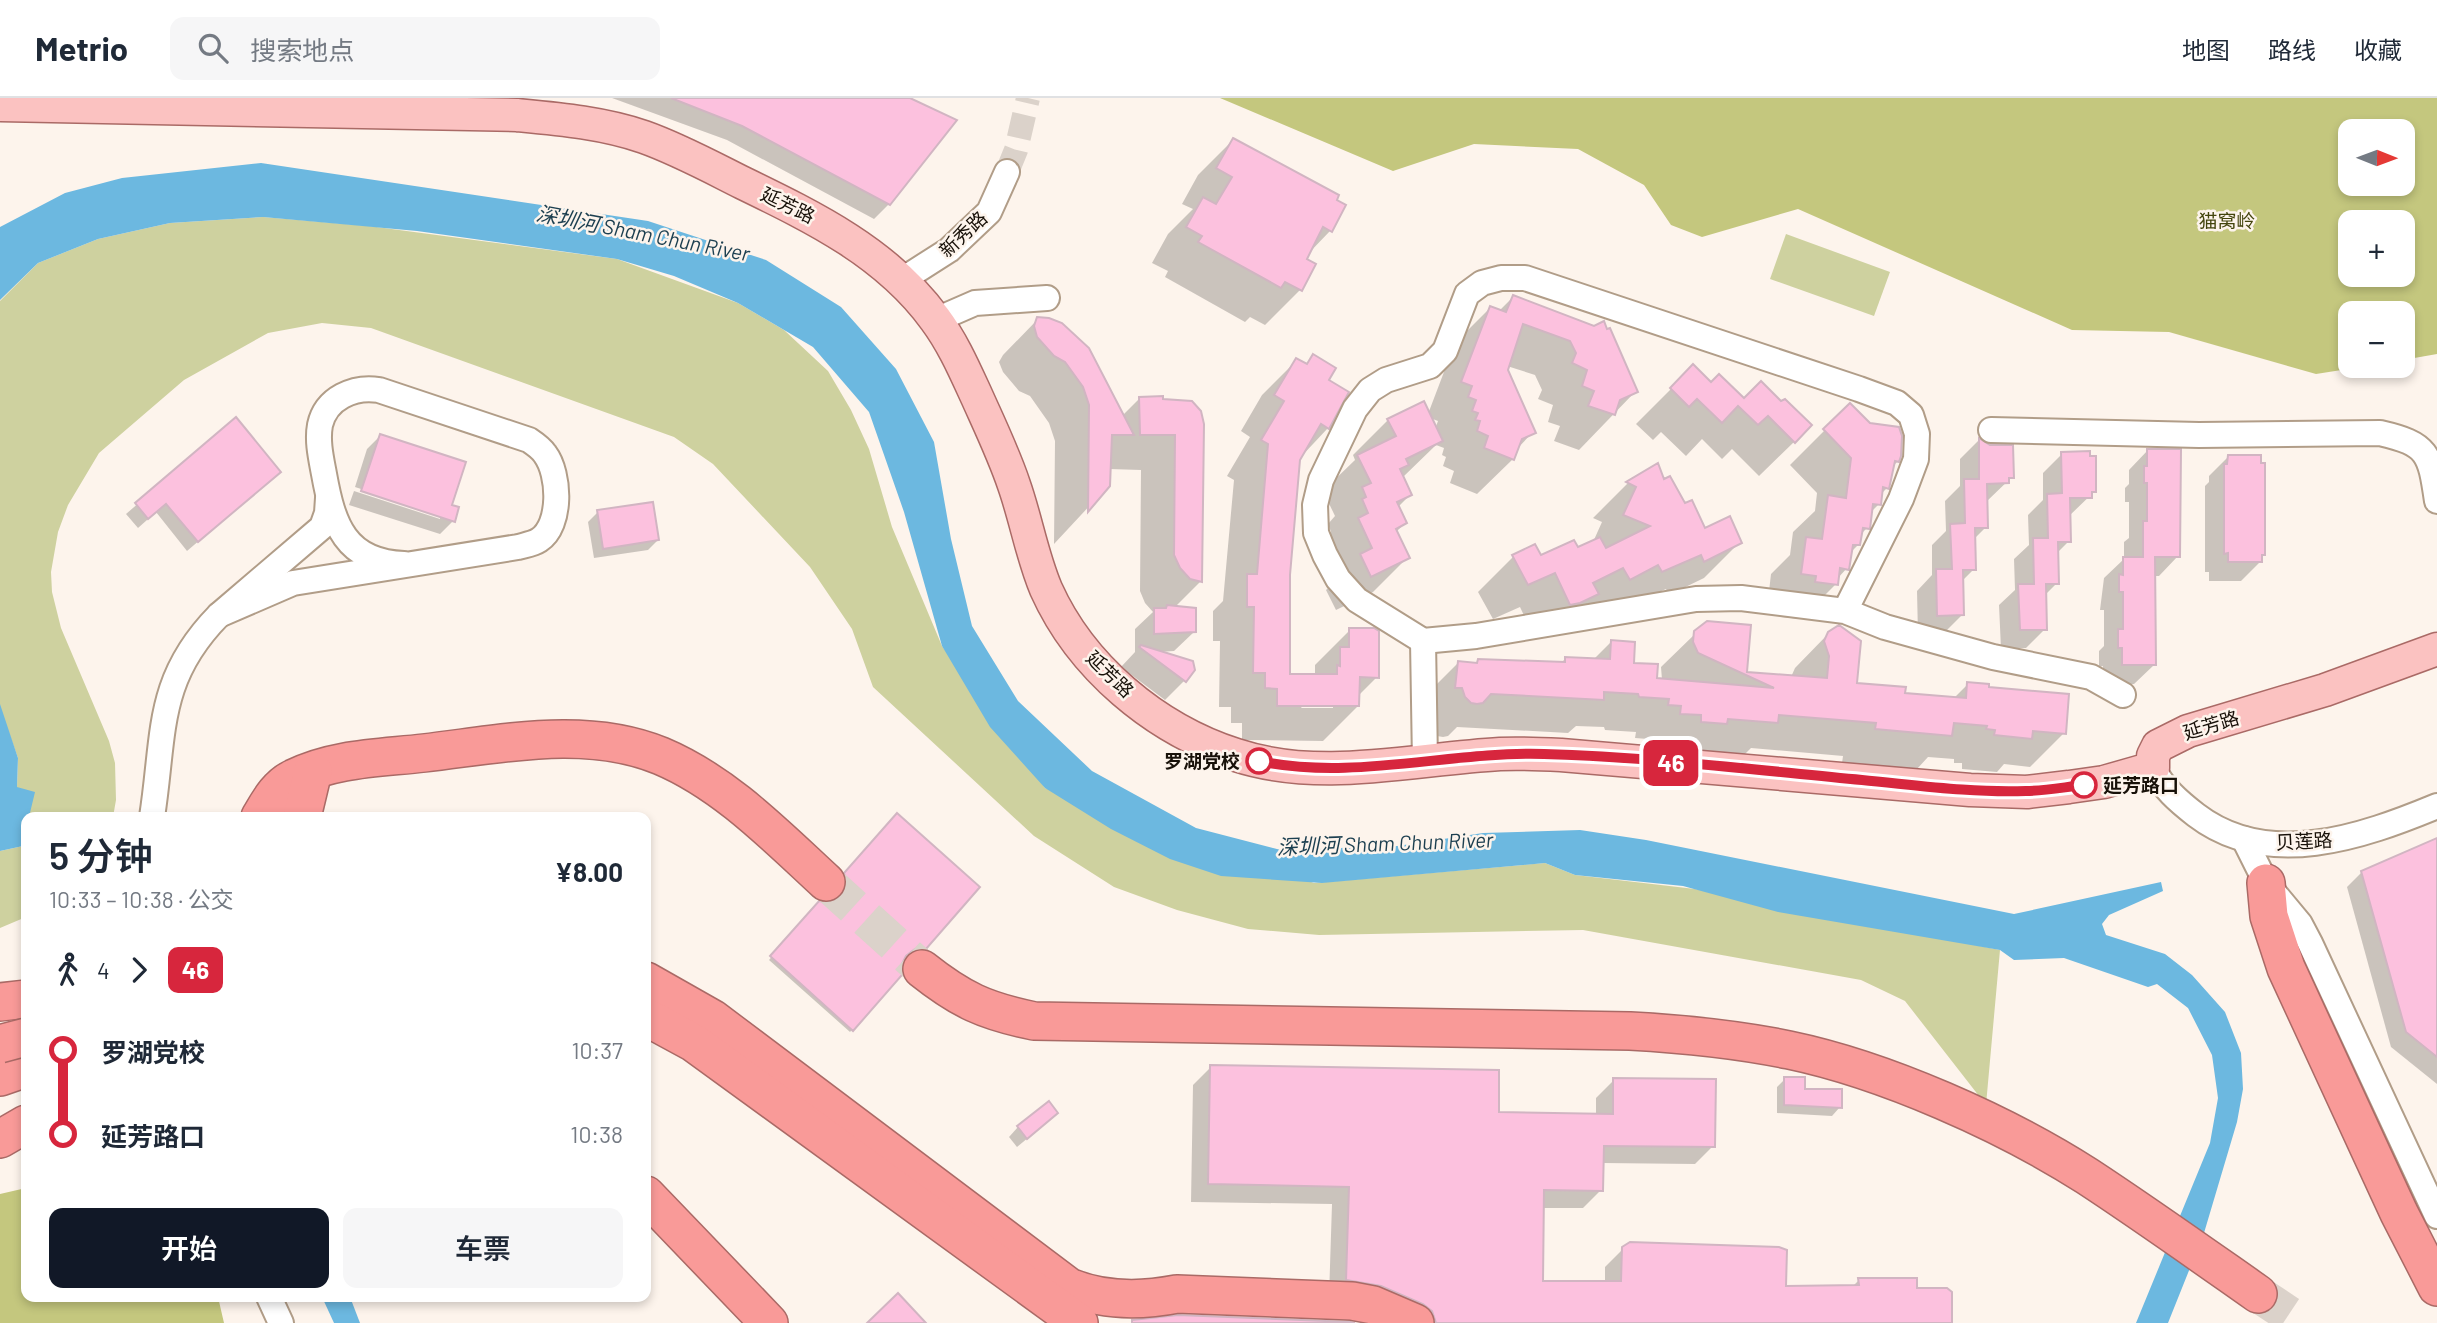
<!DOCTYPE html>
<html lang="zh">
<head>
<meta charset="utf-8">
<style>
  :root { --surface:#fff; --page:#f6f6f7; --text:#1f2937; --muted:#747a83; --line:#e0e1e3; --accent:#111827 }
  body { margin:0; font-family:Barlow,"Noto Sans SC",sans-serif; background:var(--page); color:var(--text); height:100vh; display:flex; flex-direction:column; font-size:26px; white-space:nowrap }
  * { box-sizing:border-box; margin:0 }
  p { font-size:23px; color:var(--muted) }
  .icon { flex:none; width:38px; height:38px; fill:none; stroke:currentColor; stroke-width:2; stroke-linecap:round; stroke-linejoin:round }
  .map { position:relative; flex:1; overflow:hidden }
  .details { position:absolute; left:21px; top:714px; width:630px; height:490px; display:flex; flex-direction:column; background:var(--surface); border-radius:14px; box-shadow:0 4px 10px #0003 }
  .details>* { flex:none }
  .badge { padding:0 14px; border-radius:10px; font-size:24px; line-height:46px }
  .needle { width:46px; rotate:91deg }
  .buttons { position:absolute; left:2338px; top:21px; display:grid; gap:14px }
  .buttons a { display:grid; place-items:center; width:77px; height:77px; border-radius:14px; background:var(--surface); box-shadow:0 4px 10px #0003; font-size:35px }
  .map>.badge { position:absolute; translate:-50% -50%; box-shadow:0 0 0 4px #fff }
  .legs { display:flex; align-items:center; gap:10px; height:77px; padding:0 28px; font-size:23px }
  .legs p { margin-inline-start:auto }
  .overview { display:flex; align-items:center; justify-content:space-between; height:119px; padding:0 28px }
  h1 { font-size:38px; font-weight:600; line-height:52px }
  .button { display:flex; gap:14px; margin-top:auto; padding:14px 28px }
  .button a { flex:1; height:80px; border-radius:14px; background:var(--accent); color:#fff; font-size:28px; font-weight:600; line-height:80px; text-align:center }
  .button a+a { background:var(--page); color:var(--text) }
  ul { padding:0 28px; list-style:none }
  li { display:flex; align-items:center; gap:24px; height:84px; font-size:26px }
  li i { display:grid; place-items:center; width:10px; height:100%; margin:0 9px; background:currentColor }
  li i::after { content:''; width:18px; height:18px; margin:-9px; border:5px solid; border-radius:50%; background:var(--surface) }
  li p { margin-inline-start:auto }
  li:first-child i { background:linear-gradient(#0000 50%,currentColor 0) }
  li:last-child i { background:linear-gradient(currentColor 50%,#0000 0) }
  header { display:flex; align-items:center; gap:42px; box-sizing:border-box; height:98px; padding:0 35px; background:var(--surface); border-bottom:2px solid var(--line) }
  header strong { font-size:33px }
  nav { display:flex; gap:38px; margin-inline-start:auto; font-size:24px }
  .search { width:490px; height:63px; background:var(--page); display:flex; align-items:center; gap:18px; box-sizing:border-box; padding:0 24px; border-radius:14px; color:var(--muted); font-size:26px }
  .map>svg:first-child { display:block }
</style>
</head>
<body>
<header>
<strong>Metrio</strong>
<div class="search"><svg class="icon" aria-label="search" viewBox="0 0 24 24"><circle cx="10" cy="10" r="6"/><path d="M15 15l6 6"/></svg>搜索地点</div>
<nav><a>地图</a><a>路线</a><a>收藏</a></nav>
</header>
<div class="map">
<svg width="2437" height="1225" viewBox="0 0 2437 1225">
  <rect width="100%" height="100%" fill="#fdf4ec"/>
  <g fill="#ced19f">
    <path d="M263 119 369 128 617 161 738 205 784 232 828 273 851 312 869 351 892 429 942 548 1045 690 1314 785 1545 765 1575 777 1695 791 2000 852 1986 1007 1905 903 1861 882 1583 832 1319 837 1248 831 1177 812 1114 789 1034 738 873 589 852 531 810 469 713 366 674 339 371 230 322 225 268 235 184 282 99 355 68 407 58 434 51 474 52 494 61 530 109 643 115 665 116 702 113 719H28L17 689 18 660 0 610V203L38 165 98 141 170 125Z"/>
    <path d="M1786 136 1890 174 1874 218 1770 181Z"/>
    <path d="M26 728V819L0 830V753L23 748Z"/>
  </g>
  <g fill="#c4c77e" fill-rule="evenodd">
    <path d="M1220 0H2437V256L2403 262V215H2350V268H2367L2316 276 2169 234 2072 232 1798 111 1702 139 1671 127 1644 87 1578 51 1474 46 1393 73ZM2350 33H2403V86H2350ZM2350 124H2403V177H2350Z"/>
    <path d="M26 1090V1199H218L224 1225H0V1096Z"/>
  </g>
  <g fill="#6cb8e0">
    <path d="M261 65 648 123 766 162 841 209 896 271 934 344 951 441 972 528 1018 603 1092 673 1196 730 1281 752 1397 748 1483 735 1580 732 1646 742 2014 816 2161 784 2163 793 2109 817 2102 826 2106 837 2165 856 2192 877 2225 914 2241 955 2243 991 2237 1024 2204 1135 2168 1225H2136L2210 1045 2218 1000 2212 957 2188 910 2157 886 2148 889 2064 860 2014 862 2000 852 1778 814 1683 788 1575 777 1545 765 1322 785 1221 778 1170 761 1111 731 1045 690 990 629 942 548 904 414 869 314 813 249 738 205 674 178 617 161 417 133 263 119 170 125 98 141 38 165 0 202V129L65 95 122 80Z"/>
    <path d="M0 606 18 660 17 689 35 694 29 719H26L23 748 0 753Z"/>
    <path d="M322 1199H350L360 1225H334Z"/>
  </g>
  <g fill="#0003" fill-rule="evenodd">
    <path d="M612 0H905L889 106 874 121 727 42Z"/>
    <path d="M1233 42 1344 108 1330 133 1307 157 1300 192 1265 227 1250 219 1245 224 1165 179 1168 173 1152 165 1168 136 1193 111 1182 106 1198 77Z"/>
    <path d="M1513 199 1594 229 1634 295 1579 352 1554 343 1560 328 1548 324 1553 307 1538 301 1542 292 1535 277 1507 268 1506 272 1533 334 1516 352 1513 361 1477 396 1450 385 1454 373 1443 368 1446 359 1442 357 1444 350 1436 347 1402 380 1410 397 1398 409 1405 425 1396 434 1408 459 1373 494 1336 512 1326 492 1336 482 1328 438 1331 434 1328 426 1335 418 1323 393 1355 362 1353 357 1388 322 1428 316 1455 245 1490 210 1499 213ZM1430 320 1438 323 1435 331Z"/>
    <path d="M1038 221 1122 318 1140 300 1191 305 1200 484 1174 510 1194 534 1174 553 1159 554 1184 583 1165 602 1121 569 1135 554V531L1153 514 1145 505 1140 493 1141 372 1109 371 1108 388 1054 446 1055 343 1049 325 1030 298 1019 293 1003 274 999 264 1003 257Z"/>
    <path d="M1313 258 1326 283 1328 330 1298 362 1288 476V577L1315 578V567L1350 532 1377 579 1358 598V608L1323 643 1242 642V625H1231V609H1219L1220 543H1213V513L1223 503 1234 382 1227 378 1250 339 1241 333 1262 297 1297 262 1305 267ZM1304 606H1333V610H1301Z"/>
    <path d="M1693 269 1711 286 1744 302 1761 286 1794 344 1759 378 1732 351 1722 361 1702 341 1686 358 1661 334 1653 342 1636 326Z"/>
    <path d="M1850 307 1898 363 1893 368 1887 390 1880 397 1879 406 1871 414 1869 428 1860 437 1859 446 1850 455 1848 469 1837 481 1836 486 1801 521 1781 519 1782 513 1767 511 1771 476 1790 457 1793 434 1815 413 1817 395 1790 367Z"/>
    <path d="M236 321 269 383 187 453 156 414 138 430 126 416Z"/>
    <path d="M380 338 450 408 453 423 440 436 349 407 354 393 440 421V417L355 389 367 351Z"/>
    <path d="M1979 342 1989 348 2012 379 1986 404V429L1973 442 1974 471 1962 483 1963 516 1943 536 1918 537 1917 493 1932 477V447L1946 433 1945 403 1960 388V361Z"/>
    <path d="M2148 352 2178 458 2159 478H2154V567L2134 586H2103V568L2099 569V553L2104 548V512H2100L2104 480 2124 461V444L2129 440V404H2125V390L2129 386V372Z"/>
    <path d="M2062 356 2095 393 2068 419 2069 443 2056 456 2057 485 2044 498 2045 531 2026 550 2001 551 1999 507 2015 492 2014 461 2029 447 2028 417 2043 402V375Z"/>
    <path d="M2228 359 2263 457 2261 463 2241 483H2209V474H2205V388L2209 384V378Z"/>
    <path d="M1657 368 1663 383 1704 432 1740 444 1704 480 1669 497 1666 491 1627 508 1622 500 1594 516 1588 505 1562 531 1543 540 1535 541 1520 509 1493 521 1478 494 1513 459H1540L1577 452 1593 444 1602 424 1593 420 1628 385Z"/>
    <path d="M598 414 658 442 648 452 594 460 588 424Z"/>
    <path d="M1696 535 1745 575 1791 579 1795 570 1829 535 1855 586 1903 596 1953 601 1968 586 1987 591 2064 635 2030 669 2004 666 1997 674 1962 671V665H1954V661L1928 659 1917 671 1842 665 1843 658 1751 650 1743 658 1668 657V650L1647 649 1648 641 1635 640 1636 634 1605 632 1604 629 1576 628 1568 635 1457 629 1448 638 1443 639 1437 638 1432 633 1424 599 1458 565 1475 566 1479 562 1561 565 1565 561 1593 562 1611 544 1632 567 1655 582H1662L1661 569Z"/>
    <path d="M897 718 978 790 922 853H910L904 858 900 867V877L850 934 769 862 820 805 832 806 840 801 845 792 843 779Z"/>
    <path d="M2437 742V986L2391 949 2347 789 2362 774Z"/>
    <path d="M1211 969 1497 1016 1596 1018V1000L1614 982 1713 1048 1695 1066 1602 1065 1601 1092 1583 1110H1542L1541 1184 1605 1185V1169L1623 1151 1784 1190 1852 1189 1859 1182 1915 1191 1950 1225H1408L1329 1199 1332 1106 1191 1104 1193 987Z"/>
    <path d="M1785 981 1804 992 1840 1009 1832 1018 1777 1015V989Z"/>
    <path d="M1046 1025 1017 1049 1009 1039 1018 1029Z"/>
  </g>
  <g fill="#fcc1de" stroke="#d1b5c2" stroke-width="2">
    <path d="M671 0H910L957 22 890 107 742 28Z"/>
    <path d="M1233 40 1339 97 1337 102 1346 107 1332 134 1323 129 1307 161 1316 166 1302 193 1285 184 1281 190 1198 144 1202 138 1186 129 1203 99 1216 106 1232 79 1216 70Z"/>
    <path d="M1513 197 1594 228 1604 223 1607 231 1610 230 1638 294 1620 302 1615 317 1588 308 1594 293 1582 288 1587 272 1572 265 1576 255 1570 243 1523 226 1508 272 1536 335 1522 341 1514 362 1484 350 1488 338 1477 333 1480 323 1475 322 1478 315 1472 313 1476 302 1468 299 1472 288 1461 284 1490 208 1506 214Z"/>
    <path d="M1037 219 1049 220 1062 225 1089 250 1134 337H1112L1110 388 1088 414 1089 307 1083 289 1065 264 1054 258 1037 239 1034 228Z"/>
    <path d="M1313 256 1336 270 1329 282 1349 294 1329 331 1321 326 1300 362 1290 477V576H1337V567L1340 568V549H1349V530H1374L1379 533V580L1360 579 1359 608H1277V591L1265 590V575H1253L1254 509H1247V476H1257L1268 346 1261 342 1284 303 1274 297 1296 260 1307 266Z"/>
    <path d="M1693 266 1711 284 1719 276 1744 300 1761 283 1781 303 1785 301 1812 327 1795 345 1768 318 1758 327 1738 308 1722 325 1697 301 1689 309 1670 290Z"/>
    <path d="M1163 298V301L1192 303 1201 313 1204 326 1202 484 1190 481 1180 470 1174 457 1175 337H1140L1139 299Z"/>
    <path d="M1424 303 1443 343 1406 361 1409 367 1400 371 1412 397 1397 404 1407 425 1396 431 1410 460 1371 479 1360 456 1372 450 1358 420 1368 415 1362 401 1366 399 1362 389 1371 385 1357 357 1396 338 1387 321Z"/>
    <path d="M1850 305 1870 325 1899 329 1902 338 1901 358 1899 364 1895 363 1889 391 1883 389 1881 407 1873 406 1870 431 1863 430 1860 447H1853L1849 472 1840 470 1838 487 1815 484 1816 478 1801 476 1806 439 1822 441 1828 397 1846 400 1851 360 1823 331Z"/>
    <path d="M236 319 281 374 198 444 166 406 148 421 135 405Z"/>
    <path d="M380 336 466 364 452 407 459 409 455 424 361 393Z"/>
    <path d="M1979 340 1990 347H2013L2014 380H2009V385L1987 386 1988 430H1975L1976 472H1963L1964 517 1937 518 1936 471H1952L1950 426 1965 425 1964 381H1979Z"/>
    <path d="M2147 351H2181L2180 459H2155L2156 567H2122V550H2118V531H2123V494H2119V476L2123 477V459H2143V423H2147V385H2144V368H2147Z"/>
    <path d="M2090 353V358H2096V394H2092V400H2070L2071 444H2058L2059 486H2046L2047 532H2020L2018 486H2034L2033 440H2048L2047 396 2062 395 2061 354Z"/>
    <path d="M2228 357H2261V365H2265V457H2262V464H2228V455L2224 456V366H2227Z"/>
    <path d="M1658 365 1664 381 1670 378 1685 405 1692 402 1705 430 1730 418 1742 445 1704 464 1701 457 1662 474 1658 467 1630 482 1623 470 1593 485 1599 496 1580 505 1570 507 1555 475 1528 487 1512 457 1535 446 1541 457 1574 442 1578 449 1600 439 1606 450 1650 428 1623 417 1636 389 1626 384Z"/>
    <path d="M653 404 659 442 603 451 597 412Z"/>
    <path d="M1167 507 1196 510V534L1154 536V510H1166Z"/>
    <path d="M1707 523 1751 527 1747 574 1827 580 1829 558 1824 543 1828 534 1839 527 1861 543 1857 585 1906 589 1905 595 1966 600 1967 584 1989 586V589L2069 596 2066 636 2033 633 2032 641 1994 637 1995 632 1986 631 1987 628 1954 625 1952 638 1875 631 1876 625 1779 617 1778 625 1728 621 1727 626 1701 624V617L1680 616 1681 608 1668 607 1669 601 1639 599 1638 596 1604 594V602L1491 596 1483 605 1477 606 1471 605 1465 599 1462 590H1455L1458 563 1477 565 1478 561 1565 564V559L1610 561 1611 542 1635 544 1634 565 1658 566 1657 580 1774 590 1698 555 1693 544 1694 533Z"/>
    <path d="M1141 547 1193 563 1195 572 1186 584 1139 549Z"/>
    <path d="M897 715 980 789 926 851H915L906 858 901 868 902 877 853 933 770 858 819 803 831 804 842 798 847 788 844 775Z"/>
    <path d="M2437 740V959L2406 934 2361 773Z"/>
    <path d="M1210 967 1499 972V1014L1613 1016V980L1716 981 1715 1049 1604 1048 1603 1093 1544 1092 1543 1183H1621L1622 1149 1630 1144 1779 1149 1787 1152 1786 1188 1859 1187 1858 1180H1917V1190H1947L1952 1194V1225H1436L1432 1213 1423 1206 1381 1188 1346 1182 1349 1089 1208 1086Z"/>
    <path d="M1784 979H1805V991H1842V1010L1784 1007Z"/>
    <path d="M1049 1003 1058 1015 1027 1041 1017 1028Z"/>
    <path d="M898 1195 926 1225H867Z"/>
    <path d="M1178 1217 1350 1224 1355 1225H1132V1222Z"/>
  </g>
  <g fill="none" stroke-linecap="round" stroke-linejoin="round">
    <path stroke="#dbd2ca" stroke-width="24" stroke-dasharray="24 12" stroke-linecap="butt" d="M1007 74 1016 52 1028 0"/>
    <g stroke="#dbd2ca" stroke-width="37" stroke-dasharray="37 18" stroke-linecap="butt">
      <path d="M826 784 922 871"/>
      <path d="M2258 1196 2302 1225"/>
    </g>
    <g stroke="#b19d88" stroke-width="28">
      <g id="minor">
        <path d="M902 182 949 152 989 114 1007 74"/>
        <path d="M936 222 975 205 1047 200"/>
        <path d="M1991 332 2199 337 2380 335C2428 346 2430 355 2437 403"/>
        <path d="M1845 513 1901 401 1916 361 1917 336 1911 317 1897 305 1859 291 1525 180H1501L1482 185 1467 196 1445 253 1430 268 1386 282 1370 292 1355 311 1321 382 1315 407 1316 435 1325 457 1338 481 1357 502 1423 543 1476 538 1696 501 1741 500 1845 513 1885 529 1993 559 2091 579 2123 597"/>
        <path d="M219 517 293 485 518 449C525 447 533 446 539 442 562 427 560 376 545 356 541 350 535 346 529 342L379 292C354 288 326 300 320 327 317 343 321 360 324 376 333 426 345 464 404 466"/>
        <path d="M1423 543 1425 664"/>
        <path d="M2153 670C2163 690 2178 703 2196 717 2268 772 2362 739 2437 708"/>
        <path d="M152 719C165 636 155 582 219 517L322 429 327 415 328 400"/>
        <path d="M2244 741 2266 785 2300 826 2310 845 2437 1118"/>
        <path d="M269 1199 281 1225"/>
      </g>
    </g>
    <g stroke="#aa6a66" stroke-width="35">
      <path id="major" d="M0 7 517 17C559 21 604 25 644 39 678 51 711 69 743 85 815 120 887 155 935 221 953 245 965 273 977 299 990 328 1004 357 1014 387 1026 421 1032 458 1046 491 1081 569 1155 631 1236 657 1322 685 1412 661 1500 656 1520 655 1541 656 1561 657L1970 692 2027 694 2069 689 2104 684 2153 670V658L2158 648 2188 633 2325 592 2437 551"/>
    </g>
    <g stroke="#aa6a66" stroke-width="40">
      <g id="highway">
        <path d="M260 719C269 704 277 688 294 680 334 660 381 660 424 655 502 646 586 627 661 658 725 685 776 738 826 784"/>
        <path d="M302 719 313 673"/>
        <path d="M2266 785 2269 818 2286 870 2399 1115 2437 1189"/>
        <path d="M922 871C961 902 985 913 1034 923L1630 933C1684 936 1736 941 1789 952 1885 972 2004 1025 2087 1078 2145 1116 2201 1156 2258 1196"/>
        <path d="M646 883 713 921 1069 1189C1103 1203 1141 1203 1177 1196L1352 1203 1373 1207 1415 1225"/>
        <path d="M0 904 26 901"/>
        <path d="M646 919 694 945 1079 1225"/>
        <path d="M0 979 26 970"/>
        <path d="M0 1041 26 1026"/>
        <path d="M646 1097 769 1225"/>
      </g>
    </g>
    <use href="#minor" stroke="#fff" stroke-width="24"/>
    <use href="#major" stroke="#fbc2c1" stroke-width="32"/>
    <use href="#highway" stroke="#f99a98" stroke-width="37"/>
    <g stroke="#aa6a66" stroke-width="40" stroke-linecap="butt">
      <path id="highway-bridge" d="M0 946 26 939"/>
    </g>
    <use href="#highway-bridge" stroke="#f99a98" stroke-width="37"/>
  </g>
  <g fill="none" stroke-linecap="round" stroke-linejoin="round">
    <g stroke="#fff" stroke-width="16">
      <path id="line-1" d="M1259 663C1354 683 1449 653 1544 656 1650 659 1756 672 1862 682 1916 687 1971 695 2026 693 2045 693 2065 689 2084 687"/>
    </g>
    <use href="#line-1" stroke="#d7263d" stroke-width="10"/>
  </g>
  <g fill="#fff" stroke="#d7263d" stroke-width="3.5">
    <circle cx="1259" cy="663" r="12"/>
    <circle cx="2084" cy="687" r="12"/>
  </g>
  <g text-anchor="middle" stroke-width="5" stroke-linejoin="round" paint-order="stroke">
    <g font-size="19" fill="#181109" stroke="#fdf4ec">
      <text transform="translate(788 107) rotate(26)" y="7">延芳路</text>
      <text transform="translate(963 136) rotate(-43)" y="7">新秀路</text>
      <text transform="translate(1110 576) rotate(44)" y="7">延芳路</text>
      <text transform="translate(2211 627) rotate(-17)" y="7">延芳路</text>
      <text transform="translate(2304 743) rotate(-3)" y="7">贝莲路</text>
    </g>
    <g font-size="19" fill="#43440c" stroke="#fdf4ec">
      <text x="2227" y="130">猫窝岭</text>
    </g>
    <g font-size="19" font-weight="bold" fill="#181109" stroke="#fdf4ec" text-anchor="end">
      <text x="1240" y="670">罗湖党校</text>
      <text x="2103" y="694" text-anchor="start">延芳路口</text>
    </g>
    <g font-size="21" font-style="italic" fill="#1c3f50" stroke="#fdf4ec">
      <text transform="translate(643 136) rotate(11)" y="7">深圳河 Sham Chun River</text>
      <text transform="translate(1385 746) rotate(-2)" y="7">深圳河 Sham Chun River</text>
    </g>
  </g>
</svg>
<div class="buttons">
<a><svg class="needle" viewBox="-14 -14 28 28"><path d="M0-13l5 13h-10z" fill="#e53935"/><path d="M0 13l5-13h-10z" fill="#747a83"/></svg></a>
<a>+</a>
<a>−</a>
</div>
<b class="badge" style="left:1671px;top:665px;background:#d7263d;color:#fff">46</b>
<section class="details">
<div class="overview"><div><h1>5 分钟</h1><p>10:33 – 10:38 · 公交</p></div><b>¥8.00</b></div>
<div class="legs"><svg class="icon" aria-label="walk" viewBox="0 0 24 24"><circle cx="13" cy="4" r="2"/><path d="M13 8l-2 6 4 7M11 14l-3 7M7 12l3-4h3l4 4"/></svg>4<svg class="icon" aria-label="forward" viewBox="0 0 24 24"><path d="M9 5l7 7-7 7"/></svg><b class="badge" style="background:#d7263d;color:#fff">46</b></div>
<ul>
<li><i style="color:#d7263d"></i><b>罗湖党校</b><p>10:37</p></li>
<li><i style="color:#d7263d"></i><b>延芳路口</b><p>10:38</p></li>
</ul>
<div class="button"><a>开始</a><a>车票</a></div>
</section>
</div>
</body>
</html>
